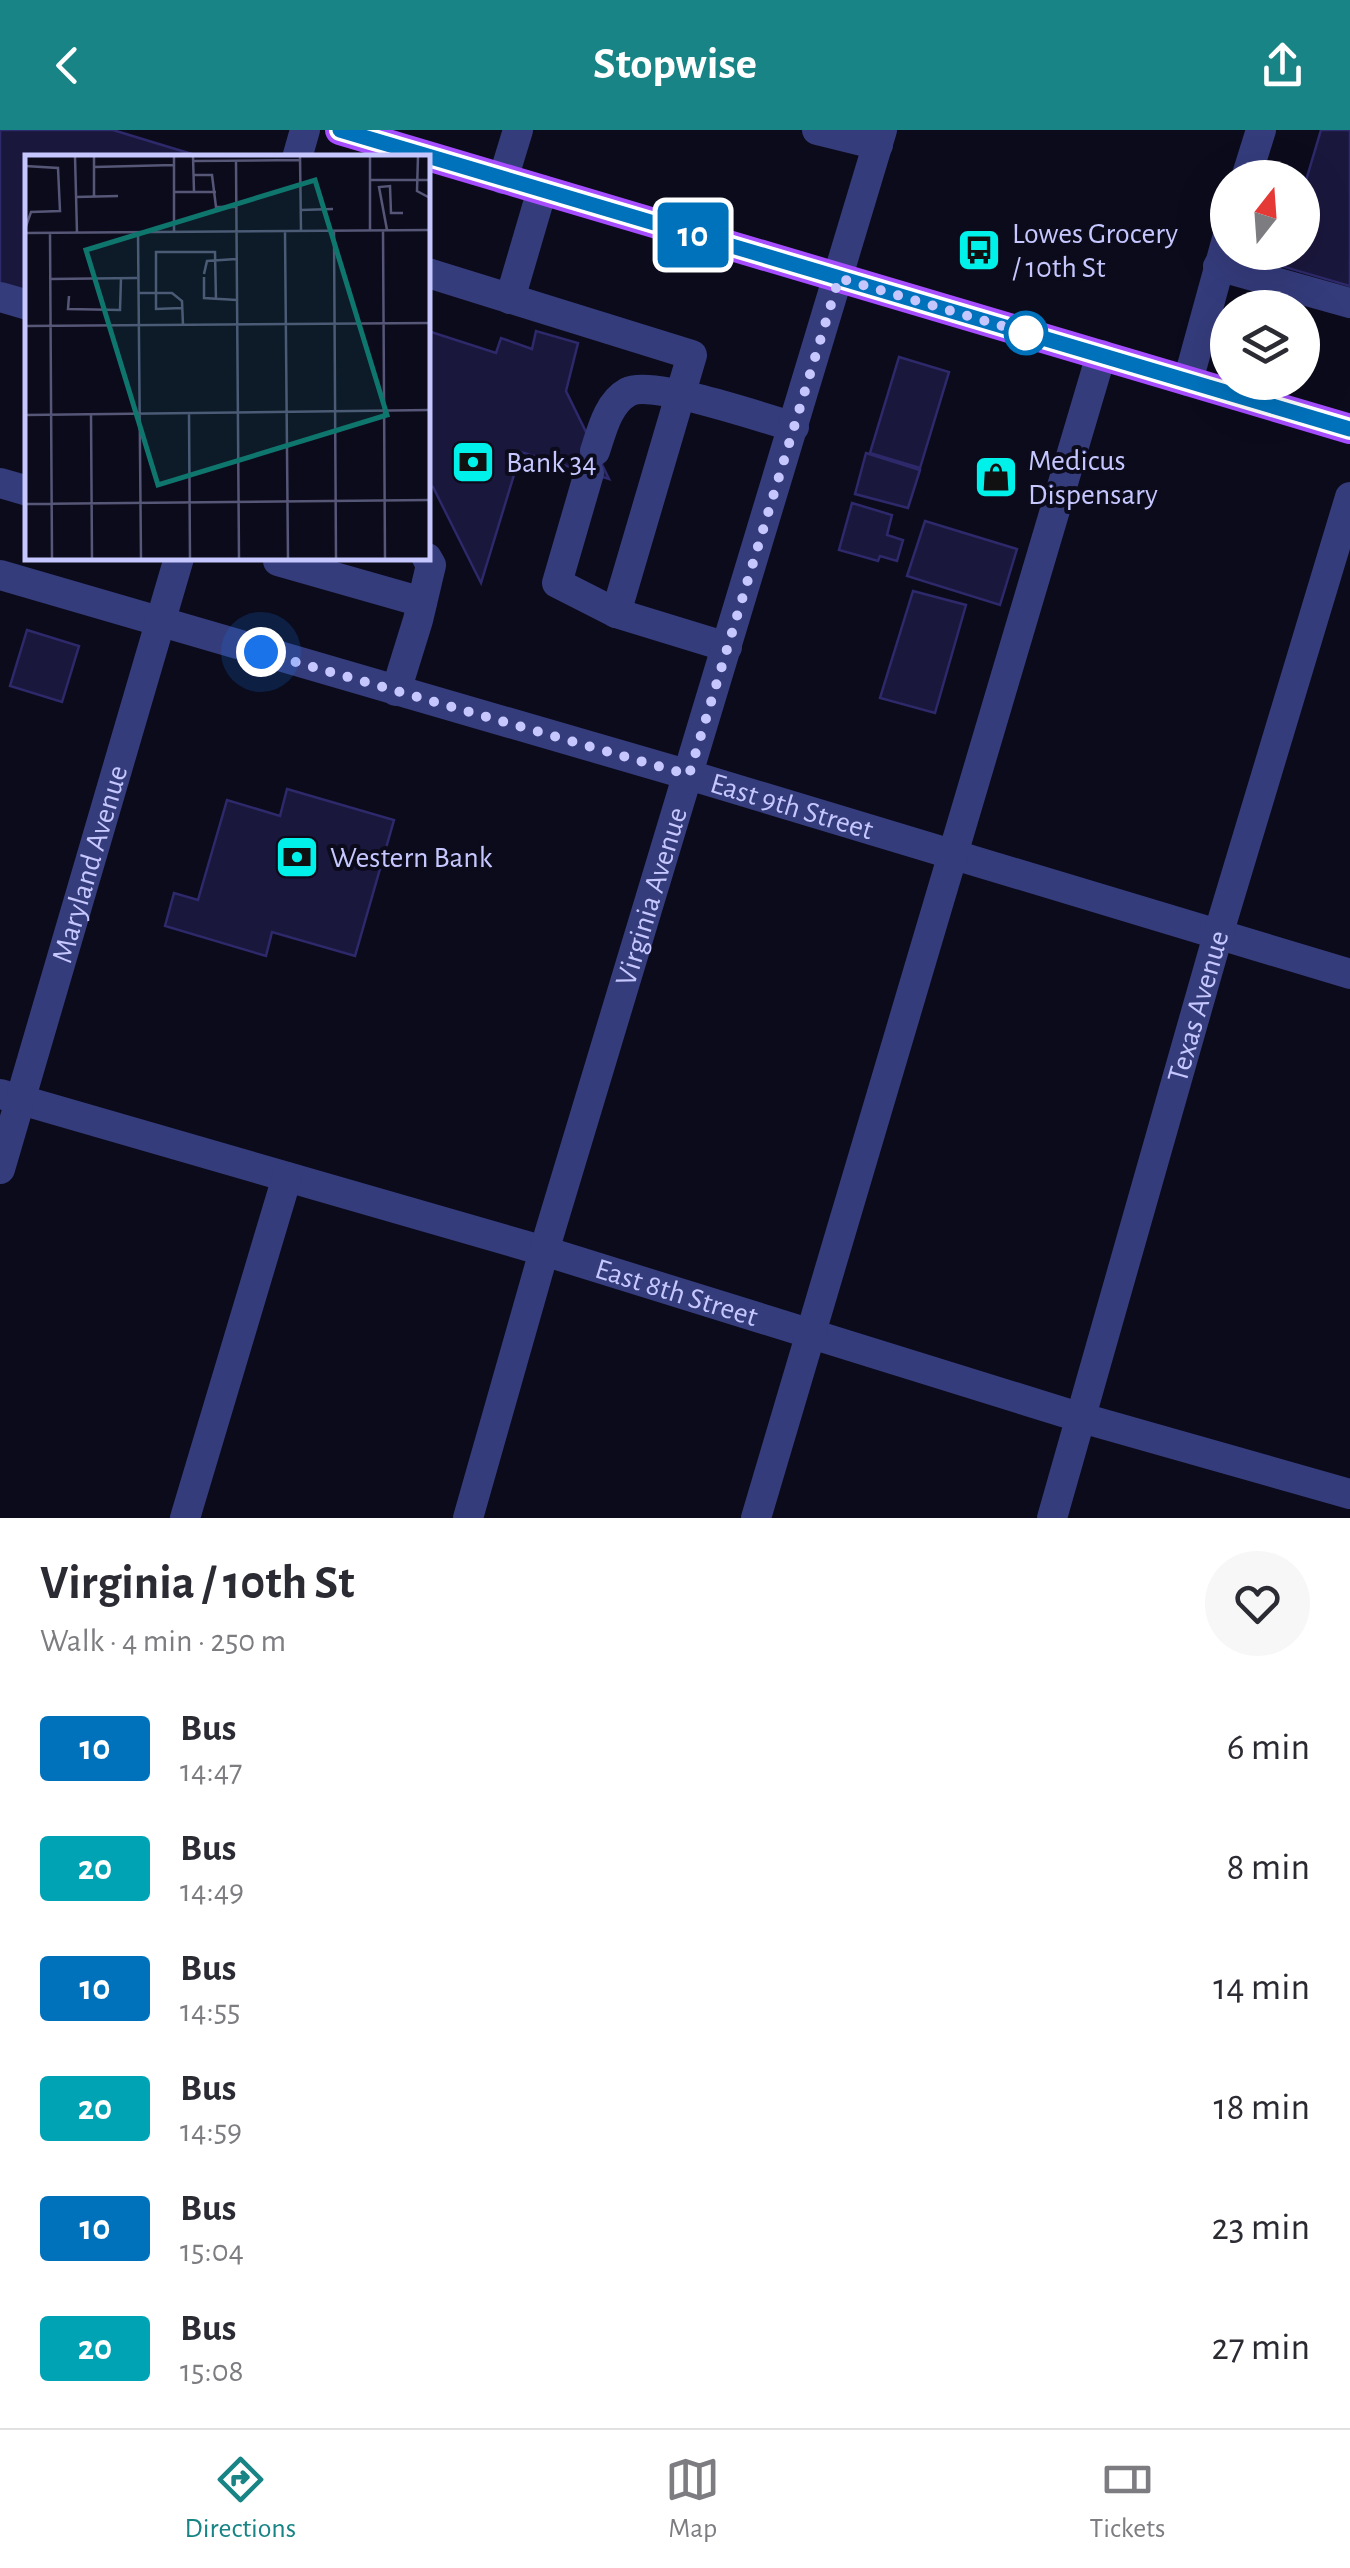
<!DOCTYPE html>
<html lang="en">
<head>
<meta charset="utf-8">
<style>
  :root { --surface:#fff; --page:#f7f7f7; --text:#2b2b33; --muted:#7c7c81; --line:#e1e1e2; --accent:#188485 }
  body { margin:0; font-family:"Alegreya Sans",sans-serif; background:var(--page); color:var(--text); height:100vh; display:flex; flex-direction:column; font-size:38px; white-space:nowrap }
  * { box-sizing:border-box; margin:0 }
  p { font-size:32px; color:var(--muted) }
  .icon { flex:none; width:55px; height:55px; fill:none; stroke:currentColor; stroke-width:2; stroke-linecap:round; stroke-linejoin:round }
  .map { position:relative; height:1388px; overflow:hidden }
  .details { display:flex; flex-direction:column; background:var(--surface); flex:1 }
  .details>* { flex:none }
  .badge { padding:0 20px; border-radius:8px; font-size:35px; line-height:65px }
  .needle { width:65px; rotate:17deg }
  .tools { position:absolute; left:1210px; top:30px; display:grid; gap:20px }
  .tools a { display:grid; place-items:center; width:110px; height:110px; border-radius:50%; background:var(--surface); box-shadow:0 10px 40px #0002; font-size:50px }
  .you { position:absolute; width:50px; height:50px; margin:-25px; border:8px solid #fff; border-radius:50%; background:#1a73e8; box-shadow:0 0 0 15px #1a73e833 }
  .map>.badge { position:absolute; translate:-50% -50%; box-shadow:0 0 0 5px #fff }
  .round { display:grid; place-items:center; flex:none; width:105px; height:105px; border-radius:52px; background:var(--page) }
  .summary { display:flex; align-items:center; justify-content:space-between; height:170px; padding:0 40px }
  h1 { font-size:48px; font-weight:600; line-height:75px }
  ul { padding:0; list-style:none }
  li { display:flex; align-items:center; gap:30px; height:120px; padding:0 40px }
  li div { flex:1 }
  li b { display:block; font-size:38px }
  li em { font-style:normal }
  li .badge { min-width:110px; font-weight:700; text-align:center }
  header { display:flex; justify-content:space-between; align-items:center; height:130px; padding:0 40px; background:var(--accent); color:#fff; font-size:45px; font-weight:600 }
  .menu { display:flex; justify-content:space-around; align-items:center; height:140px; border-top:2px solid var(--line); background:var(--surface); font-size:28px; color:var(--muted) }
  .menu a { display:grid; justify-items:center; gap:5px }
  .menu .current { color:var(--accent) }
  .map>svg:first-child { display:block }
</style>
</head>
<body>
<header><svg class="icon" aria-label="back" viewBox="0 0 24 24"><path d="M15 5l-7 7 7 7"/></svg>Stopwise<svg class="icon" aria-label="share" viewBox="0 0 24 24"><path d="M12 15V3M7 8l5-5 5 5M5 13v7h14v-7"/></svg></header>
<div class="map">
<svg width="1350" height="1388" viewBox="0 0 1350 1388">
  <rect width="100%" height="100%" fill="#0c0b1c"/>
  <g fill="#1a173d" stroke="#2d296a" stroke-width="2.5">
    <path d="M0 0H113L205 28H28V165L0 157Z"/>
    <path d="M1321 0H1350V156L1281 136 1285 122H1302V64Z"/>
    <path d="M428 201 496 223 501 208 532 219 536 201 578 213 566 261 609 349 521 322 481 453 433 357 428 355Z"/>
    <path d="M899 227 949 242 920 338 870 323Z"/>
    <path d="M866 323 920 340 908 378 855 364Z"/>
    <path d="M852 373 892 385 887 405 903 410 897 431 880 426 878 431 839 420Z"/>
    <path d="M925 391 1017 419 1000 475 907 446Z"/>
    <path d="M913 461 966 475 935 583 880 568Z"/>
    <path d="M27 500 79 516 62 572 10 556Z"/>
    <path d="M287 659 394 690 355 826 272 802 266 826 165 796 174 763 198 770 227 670 280 686Z"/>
  </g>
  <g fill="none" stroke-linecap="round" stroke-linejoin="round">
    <g stroke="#353c7c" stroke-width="30">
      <path d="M817 0 878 15"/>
      <path d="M297 28 305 0"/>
      <path d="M1246 48 1261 0"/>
      <path d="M503 49 518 0"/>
      <path d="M1218 136 1350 173"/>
      <path d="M428 143 692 225 616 483"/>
      <path d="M0 167 28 175"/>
      <path d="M510 169 542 60"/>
      <path d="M1188 251 1228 105"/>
      <path d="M595 321C602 300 608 273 628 262 651 250 764 288 794 297"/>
      <path d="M589 343 557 453 616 483 727 517"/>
      <path d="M0 353 28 361"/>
      <path d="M279 428 278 431 422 472"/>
      <path id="s1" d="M0 445 689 645 1350 844"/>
      <path d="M396 561 418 490 431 435 427 428"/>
      <path id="s2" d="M0 964 544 1121 1082 1288 1350 1364"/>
      <path id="s3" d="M0 1039 179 428"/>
      <path d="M185 1388 287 1047"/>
      <path id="s4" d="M468 1388 544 1121 882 0"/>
      <path d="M756 1388 1101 225"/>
      <path id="s5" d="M1052 1388 1218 805 1350 367"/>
    </g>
    <path stroke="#a54dff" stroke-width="30" d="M340 0 1350 299"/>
  </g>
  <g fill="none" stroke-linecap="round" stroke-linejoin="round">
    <g stroke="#fff" stroke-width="22">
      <path id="line" d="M340 0 1350 299"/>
    </g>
    <use href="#line" stroke="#0072bc" stroke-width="15"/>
    <path stroke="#c6c7ff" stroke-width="10" stroke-dasharray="0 18" d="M261 522 689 645 839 148 1026 203"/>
  </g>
  <defs>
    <g id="bus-square" transform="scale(2.25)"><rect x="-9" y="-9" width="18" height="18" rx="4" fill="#00f1ea" stroke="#0c0b1c"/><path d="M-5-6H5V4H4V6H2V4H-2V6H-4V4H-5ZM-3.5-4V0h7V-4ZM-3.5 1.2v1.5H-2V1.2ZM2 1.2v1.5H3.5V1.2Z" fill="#111"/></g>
    <g id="bank-square" transform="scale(2.25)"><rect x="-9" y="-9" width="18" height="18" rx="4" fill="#00f1ea" stroke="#0c0b1c"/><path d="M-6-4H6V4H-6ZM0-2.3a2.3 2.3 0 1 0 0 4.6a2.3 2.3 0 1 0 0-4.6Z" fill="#111"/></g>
    <g id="shop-square" transform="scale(2.25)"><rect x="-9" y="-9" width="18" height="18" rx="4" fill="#00f1ea" stroke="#0c0b1c"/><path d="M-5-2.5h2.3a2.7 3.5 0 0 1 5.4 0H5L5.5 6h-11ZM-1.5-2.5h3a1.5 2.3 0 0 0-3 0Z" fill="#111"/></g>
  </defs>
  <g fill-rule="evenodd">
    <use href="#bus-square" x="979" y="120"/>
    <use href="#bank-square" x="473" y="332"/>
    <use href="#shop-square" x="996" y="347"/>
    <use href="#bank-square" x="297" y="727"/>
  </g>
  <circle fill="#fff" stroke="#0072bc" stroke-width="5" cx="1026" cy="203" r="20"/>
  <g text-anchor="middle" stroke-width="8" stroke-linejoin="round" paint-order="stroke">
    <g font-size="30" fill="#c6c7ff" stroke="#0c0b1c" text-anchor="start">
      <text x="1012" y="113">Lowes Grocery<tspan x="1012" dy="34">/ 10th St</tspan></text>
      <text x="1028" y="340">Medicus<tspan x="1028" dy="34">Dispensary</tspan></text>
      <text x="506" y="342">Bank 34</text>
      <text x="330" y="737">Western Bank</text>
    </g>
    <g font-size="30" fill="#c6c7ff" stroke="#0c0b1c">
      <text dy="10" stroke="none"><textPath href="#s1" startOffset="825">East 9th Street</textPath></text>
      <text dy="10" stroke="none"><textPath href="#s3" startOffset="318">Maryland Avenue</textPath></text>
      <text dy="10" stroke="none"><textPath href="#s4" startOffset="648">Virginia Avenue</textPath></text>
      <text dy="10" stroke="none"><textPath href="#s5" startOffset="532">Texas Avenue</textPath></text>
      <text dy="10" stroke="none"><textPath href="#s2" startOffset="705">East 8th Street</textPath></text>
    </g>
  </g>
  <g transform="translate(25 25)">
    <rect width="405" height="405" fill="#0c0b1c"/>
    <path fill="none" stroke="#565677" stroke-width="2.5" d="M50 1 52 78M69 1V42M149 1V77M168 1 169 37M275 1 276 76M345 1V75M393 1 392 36 405 43M168 6 275 5M211 6 214 404M0 11 33 13 35 56 6 57 0 74M69 12 149 10M169 20H187L191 52H211M345 25H405M149 37H191M51 42 93 41M276 55 308 54M358 75 360 404M362 75 354 32 365 31 366 58H378M113 77 116 404M260 77 263 404M309 77 311 404M0 78 405 75M25 78 27 404M179 119 182 106 211 104M179 122V143L212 145M25 124 112 123M114 138H147L157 146 158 170M44 141 43 154 95 155 96 123M157 153 131 154V97H190L191 145M0 171 405 168M164 258 165 404M66 259 67 404M0 260 405 255M0 349 405 345"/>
    <path fill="#0f766e" fill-opacity="0.15" stroke="#0f766e" stroke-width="5" d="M290 25 362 260 133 330 61 95Z"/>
    <rect width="405" height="405" fill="none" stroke="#c6c7ff" stroke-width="5"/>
  </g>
</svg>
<div class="tools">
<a><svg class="needle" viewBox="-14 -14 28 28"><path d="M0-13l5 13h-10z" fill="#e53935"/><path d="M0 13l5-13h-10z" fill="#7c7c81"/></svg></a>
<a><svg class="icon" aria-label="layers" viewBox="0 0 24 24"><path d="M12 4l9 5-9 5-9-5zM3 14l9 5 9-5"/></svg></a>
</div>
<div class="you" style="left:261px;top:522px"></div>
<b class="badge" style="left:693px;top:105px;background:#0072bc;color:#fff">10</b>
</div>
<section class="details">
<div class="summary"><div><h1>Virginia / 10th St</h1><p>Walk · 4 min · 250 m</p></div><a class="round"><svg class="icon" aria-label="heart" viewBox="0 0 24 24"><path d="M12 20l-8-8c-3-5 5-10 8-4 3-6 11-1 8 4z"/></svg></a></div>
<ul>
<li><span class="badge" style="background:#0072bc;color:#fff">10</span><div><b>Bus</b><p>14:47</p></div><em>6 min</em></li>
<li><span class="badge" style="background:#00a3b4;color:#fff">20</span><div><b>Bus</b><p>14:49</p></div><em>8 min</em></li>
<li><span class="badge" style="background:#0072bc;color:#fff">10</span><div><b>Bus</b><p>14:55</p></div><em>14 min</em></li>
<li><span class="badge" style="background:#00a3b4;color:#fff">20</span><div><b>Bus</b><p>14:59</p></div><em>18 min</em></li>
<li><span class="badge" style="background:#0072bc;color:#fff">10</span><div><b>Bus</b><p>15:04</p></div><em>23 min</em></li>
<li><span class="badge" style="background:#00a3b4;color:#fff">20</span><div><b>Bus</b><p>15:08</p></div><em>27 min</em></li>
</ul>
</section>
<nav class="menu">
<a class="current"><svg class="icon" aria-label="directions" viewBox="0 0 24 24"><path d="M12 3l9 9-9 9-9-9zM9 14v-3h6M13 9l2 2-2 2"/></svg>Directions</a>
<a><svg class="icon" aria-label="map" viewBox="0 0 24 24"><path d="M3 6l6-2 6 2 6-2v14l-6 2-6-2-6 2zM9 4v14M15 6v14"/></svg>Map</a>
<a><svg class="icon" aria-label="tickets" viewBox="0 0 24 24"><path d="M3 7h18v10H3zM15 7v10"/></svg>Tickets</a>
</nav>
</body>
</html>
